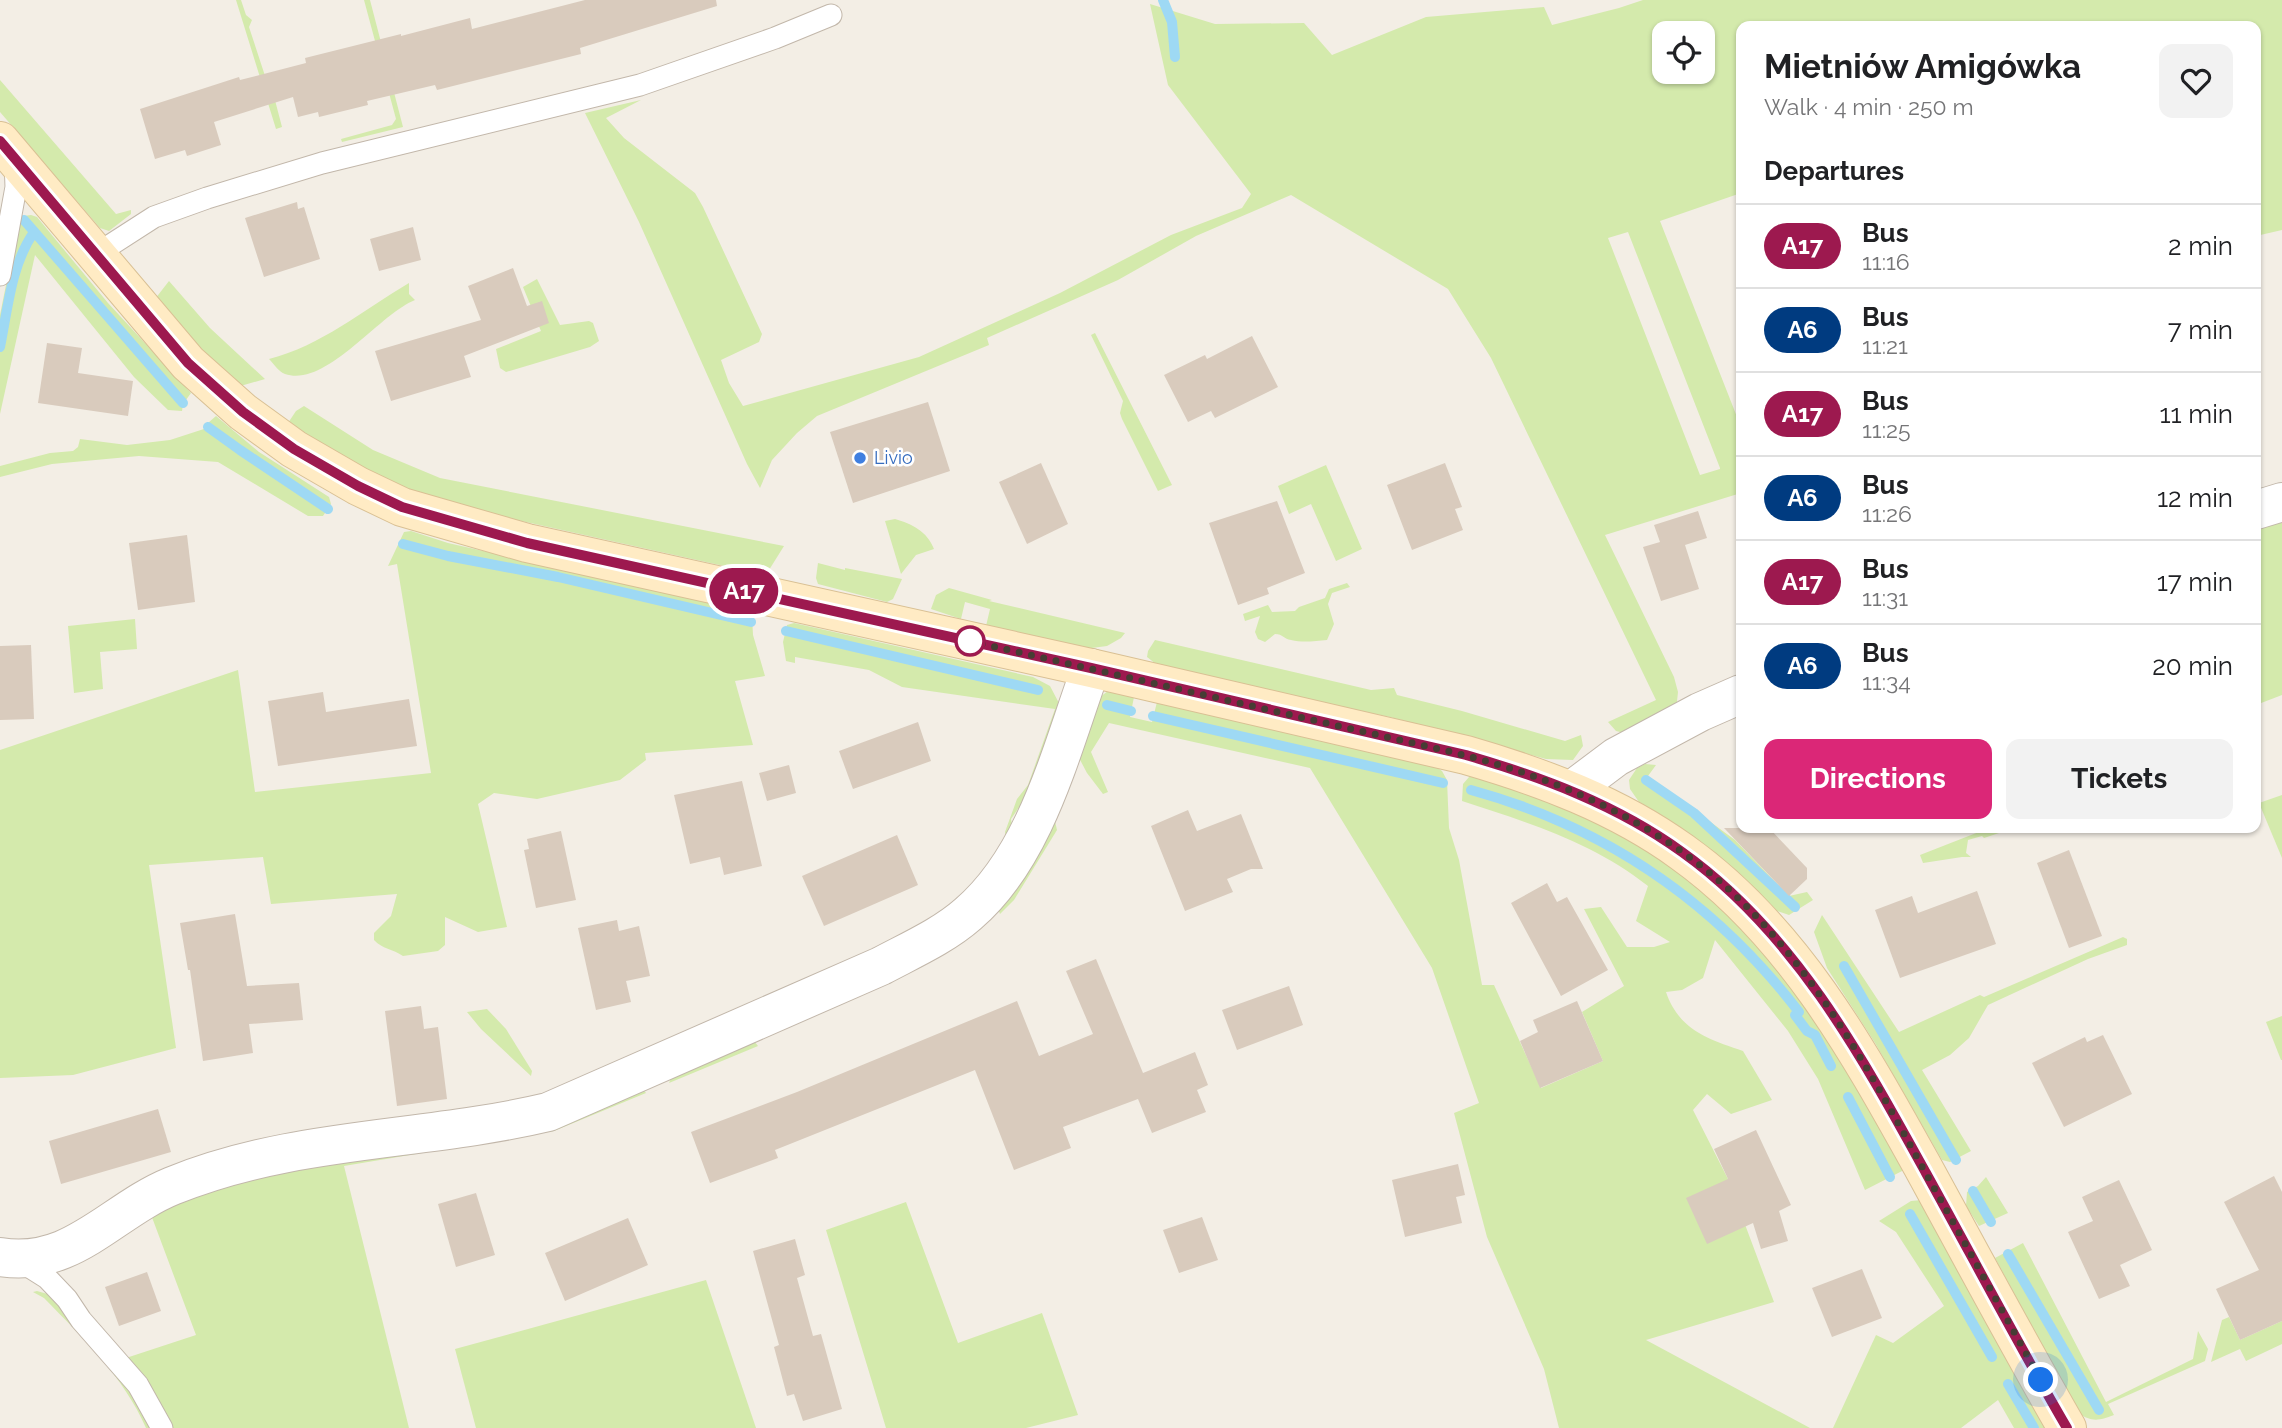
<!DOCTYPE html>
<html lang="en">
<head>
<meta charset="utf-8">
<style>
  :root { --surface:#fff; --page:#f2f2f2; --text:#202124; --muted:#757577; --line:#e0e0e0; --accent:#db2777 }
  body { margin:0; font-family:Raleway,sans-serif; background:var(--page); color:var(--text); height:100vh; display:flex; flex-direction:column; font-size:26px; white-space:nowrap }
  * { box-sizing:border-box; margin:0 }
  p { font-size:23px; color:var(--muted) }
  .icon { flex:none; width:38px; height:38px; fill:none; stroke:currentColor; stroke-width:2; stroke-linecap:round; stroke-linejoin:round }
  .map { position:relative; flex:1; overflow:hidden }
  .sheet { position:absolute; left:1736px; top:21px; width:525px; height:812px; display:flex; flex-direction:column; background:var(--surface); border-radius:14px; box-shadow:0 2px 5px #0004 }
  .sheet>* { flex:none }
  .badge { padding:0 14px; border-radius:23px; font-size:24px; line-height:46px }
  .controls { position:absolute; left:1652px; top:21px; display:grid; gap:14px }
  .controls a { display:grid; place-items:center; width:63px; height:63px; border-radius:14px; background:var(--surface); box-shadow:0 2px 5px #0004; font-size:35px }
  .you { position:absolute; width:35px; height:35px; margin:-18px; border:5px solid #fff; border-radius:50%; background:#1a73e8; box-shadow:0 0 0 10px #1a73e833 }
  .map>.badge { position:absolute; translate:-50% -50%; box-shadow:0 0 0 4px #fff }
  h2 { padding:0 28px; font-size:26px; line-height:63px }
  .round { display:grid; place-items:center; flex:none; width:74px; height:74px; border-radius:14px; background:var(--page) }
  .headline { display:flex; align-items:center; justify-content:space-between; height:119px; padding:0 28px }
  h1 { font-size:33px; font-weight:700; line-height:52px }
  .button { display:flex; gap:14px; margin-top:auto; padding:14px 28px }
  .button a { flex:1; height:80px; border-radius:14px; background:var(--accent); color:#fff; font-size:28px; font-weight:700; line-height:80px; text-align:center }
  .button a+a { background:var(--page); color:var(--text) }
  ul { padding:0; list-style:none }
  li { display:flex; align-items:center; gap:21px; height:84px; padding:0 28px; border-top:2px solid var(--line) }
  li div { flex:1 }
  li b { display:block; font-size:26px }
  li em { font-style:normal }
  li .badge { min-width:77px; font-weight:700; text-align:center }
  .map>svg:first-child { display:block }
</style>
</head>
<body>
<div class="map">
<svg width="2282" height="1428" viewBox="0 0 2282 1428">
  <rect width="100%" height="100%" fill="#f3eee5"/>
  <g fill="#d4eaac" fill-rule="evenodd">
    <path d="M236 0H241L246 15 252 20 249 27 268 85H271L282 127 276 129Z"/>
    <path d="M364 0H370L403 127 342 142 341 139 392 125 396 119Z"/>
    <path d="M1643 0H2282V230L2256 236V26H1741V193L1660 221 1741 427V493L1605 535 1674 677 1678 692 1676 711 1628 734 1616 731 1608 722 1656 700 1491 358 1448 289 1291 195 1196 236 1118 280 987 338 989 345 817 416 797 433 772 460 760 488 747 464 639 222 585 113 641 100 606 118 624 138 695 193 703 207 762 334 759 342 721 360 729 383 743 406 919 357 1060 293 1171 235 1242 208 1251 194 1168 85 1150 4 1215 24 1304 23 1332 55 1426 17 1544 7 1552 25 1619 8ZM1664 33H1703V72H1664ZM1628 232 1720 468V469L1700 475 1608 238Z"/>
    <path d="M0 80 116 214 131 210V214L109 231 100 228 0 112Z"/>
    <path d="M31 215 37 217 108 303 191 393 183 404 182 411 168 410 134 377 35 255 0 414V315L19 220 24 216Z"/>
    <path d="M537 279 560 325 589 321 593 323 599 341 590 347 506 372 500 368 496 349 541 331 523 287Z"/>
    <path d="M169 281 210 328 265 379 237 387 218 371 155 299Z"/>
    <path d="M409 283V294L415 300C378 315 326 388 285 374 279 372 274 364 269 359 321 346 363 310 409 283Z"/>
    <path d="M1095 333 1172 485 1158 491 1122 419 1120 413 1123 401 1091 335Z"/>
    <path d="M304 406 373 450 440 478 784 546 769 570 760 574 454 506 401 488 354 465 288 423 296 411Z"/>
    <path d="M216 416 259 452 329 497 331 504 323 516H308L218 462 139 456 52 464 0 477V466L50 453 73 451 78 447 80 439 127 445 170 440 207 428 208 423Z"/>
    <path d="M1326 465 1362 549 1336 561 1311 504 1289 514 1278 486Z"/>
    <path d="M2282 509V695L2256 705V517Z"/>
    <path d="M895 519C912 524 927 531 934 549L916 555 901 574 885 521Z"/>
    <path d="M411 531 448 543 750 611 752 616 753 635 765 676 735 681 753 745 645 753 646 760 620 780 537 799 494 793 478 804 507 927 478 932 445 917V945L438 951 403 956C393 949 382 949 374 940V933L391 916 397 894 271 904 263 857 149 865 176 1048 73 1075 0 1078V750L238 670 255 792 431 773 397 564 388 566 404 532Z"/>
    <path d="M818 563 845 570V568L902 579 893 599 887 602 818 584 816 578Z"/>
    <path d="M1347 583 1350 587 1332 593 1328 604 1334 624 1327 640C1315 641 1303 643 1291 640 1284 639 1283 634 1275 634L1265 642 1258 639 1255 632 1260 616 1245 621 1243 614 1268 605 1272 612 1295 611 1299 607 1325 598 1329 589Z"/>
    <path d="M949 588 992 600 989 601 1125 633 1121 638 1107 646 1084 649 986 626 990 609 965 602 961 619 931 609 936 595Z"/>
    <path d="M135 619 137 649 100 652 103 689 74 693 68 626Z"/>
    <path d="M794 623 1033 677 1050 686 1061 707 1034 785 1011 819 1014 838 977 893 842 969 960 901 1007 848 1005 832 1017 799 1028 785 1055 709 902 687 869 670 795 657V663L786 661 783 642 787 625Z"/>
    <path d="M1155 640 1371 690 1394 688 1397 695 1462 711 1565 741 1581 735 1583 746 1573 760 1546 759 1390 717 1302 699 1156 664 1147 657 1148 651Z"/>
    <path d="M1108 691 1134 697 1130 717 1152 722 1157 702 1435 766 1442 771 1447 780 1449 828 1459 860 1482 985H1494L1541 1088 1603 1061 1582 1012 1624 986 1584 909 1601 907 1627 947H1654L1670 942 1636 921 1648 886C1594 843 1527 822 1462 801L1463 784 1469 777 1479 776 1597 820 1655 853 1699 885 1787 975 1906 1169 1865 1190 1818 1079 1788 1031 1715 940 1703 978 1682 990 1666 992C1679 1030 1708 1039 1743 1051L1772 1100 1731 1114 1707 1094 1693 1110 1728 1179 1774 1302 1646 1340 1810 1428H1559L1544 1369 1487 1237 1454 1113 1479 1103 1432 968 1310 768 1109 723 1091 752 1108 792 1103 794 1087 773 1078 756 1092 703Z"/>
    <path d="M1645 764 1656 765 1648 776 1735 840 1789 896 1807 892 1813 900 1789 915 1777 911 1759 893 1666 819 1639 802 1630 789 1629 780 1637 768Z"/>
    <path d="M2282 795V858L2259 803Z"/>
    <path d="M1053 813 1057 830 1014 900 1000 914 997 906Z"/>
    <path d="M1989 828H2014L1984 838 1982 836 1968 840 1966 853 1971 857H1962L1923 863 1920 855Z"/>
    <path d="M1822 915 1899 1032 1980 995 1984 997 2123 937 2127 939V945L2088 959 1988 1005 1969 1038 1950 1055 1922 1070 1971 1151 1950 1162 1942 1160 1875 1043 1827 968 1814 932Z"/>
    <path d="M487 1009 506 1029 532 1071 531 1076 481 1029 467 1012Z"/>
    <path d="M2282 1016V1060H2281L2266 1022Z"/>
    <path d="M749 1035 758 1046 669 1083 676 1067Z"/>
    <path d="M639 1084 646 1093 554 1131 344 1166 409 1428H172C163 1401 143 1380 126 1358L196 1335 150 1212 179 1196Z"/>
    <path d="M1986 1177 2008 1213 1979 1226 1966 1206 1967 1192 1978 1186Z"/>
    <path d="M1922 1200 2049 1428H2014L1998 1400 1961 1428H1833L1876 1335 1893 1343 1944 1306 1896 1232 1879 1221 1911 1201Z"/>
    <path d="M906 1202 958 1343 1042 1313 1078 1415 1026 1428H886L826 1230Z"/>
    <path d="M2023 1243 2106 1402 2193 1359 2198 1331 2208 1349 2205 1361 2108 1404 2114 1415C2098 1421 2092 1422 2078 1413L1995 1258Z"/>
    <path d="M706 1280 756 1428H476L455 1349Z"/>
    <path d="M37 1291 51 1295 122 1378 154 1428H146C124 1377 82 1337 44 1298L33 1292Z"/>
    <path d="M2229 1317 2240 1340 2282 1321V1344L2246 1361 2240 1349 2211 1362 2222 1320Z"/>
  </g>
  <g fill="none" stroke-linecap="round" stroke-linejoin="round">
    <g stroke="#9ed9f4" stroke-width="10">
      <path d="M1163 0 1172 22 1175 57"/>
      <path d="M24 220 183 403"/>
      <path d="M0 347C8 308 11 265 34 232"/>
      <path d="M208 427 240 450 328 509"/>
      <path d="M403 544 448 556 558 577 751 622"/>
      <path d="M786 631 1038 690"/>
      <path d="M1107 705 1131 711"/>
      <path d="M1153 716 1443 783"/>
      <path d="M1646 780 1694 813 1795 907"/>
      <path d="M1471 790C1606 827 1714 901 1799 1012L1795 1015 1807 1031 1815 1035 1831 1066"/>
      <path d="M1844 966 1956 1160"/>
      <path d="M1848 1097 1890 1177"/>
      <path d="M1973 1191 1991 1222"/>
      <path d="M1910 1214 1992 1357"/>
      <path d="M2008 1254 2099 1410"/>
      <path d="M2008 1384 2034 1428"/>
    </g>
  </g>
  <g fill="#d9cbbd">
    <path d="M585 0H716L717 6 580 48 581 54 437 90 435 85 367 101 368 105 319 117 318 112 298 117 293 97 214 122 221 145 187 156 185 150 155 159 140 109 239 77 240 80 306 63 305 58 401 34V36L470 18 472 29Z"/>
    <path d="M297 202 298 209 304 207 320 259 264 277 245 218Z"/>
    <path d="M413 227 421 260 379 271 370 239Z"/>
    <path d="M513 268 527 306 542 301 549 323 464 356 471 377 391 401 375 351 481 320 468 286Z"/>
    <path d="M1252 336 1278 387 1215 418 1211 411 1188 422 1164 375 1205 355 1207 359Z"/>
    <path d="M47 343 82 348 78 373 133 381 128 416 38 403Z"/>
    <path d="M928 402 950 471 853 503 830 432Z"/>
    <path d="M1041 463 1068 524 1027 544 999 482Z"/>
    <path d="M1445 463 1462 507 1455 509 1463 530 1412 550 1387 485Z"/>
    <path d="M1277 501 1305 573 1267 588 1269 594 1238 605 1209 523Z"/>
    <path d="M1698 511 1707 538 1685 545 1699 589 1661 601 1643 547 1660 542 1654 525Z"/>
    <path d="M187 535 195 602 138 610 129 543Z"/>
    <path d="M31 645 34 719 0 720V646Z"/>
    <path d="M323 692 326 712 409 699 417 746 278 766 268 701Z"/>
    <path d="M918 722 931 761 853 789 839 751Z"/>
    <path d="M789 765 796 793 767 801 759 773Z"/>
    <path d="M742 781 762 866 724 875 720 857 690 864 674 795Z"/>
    <path d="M1188 810 1197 831 1241 814 1263 869H1251L1227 879 1233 892 1185 911 1151 826Z"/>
    <path d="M1724 828H1769L1807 868V879L1789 896Z"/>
    <path d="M561 831 576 900 536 908 524 850 529 849 527 839Z"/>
    <path d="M897 835 918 885 824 926 802 876Z"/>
    <path d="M2069 850 2102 936 2069 948 2037 863Z"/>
    <path d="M1547 883 1557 902 1567 897 1608 970 1561 996 1511 903Z"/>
    <path d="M1977 891 1996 944 1900 978 1875 910 1912 896 1918 913Z"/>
    <path d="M235 914 247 986 299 983 303 1020 249 1024 253 1053 203 1061 190 970H188L180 923Z"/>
    <path d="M617 920 619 931 639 926 650 976 626 981 631 1002 596 1010 578 928Z"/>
    <path d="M1096 959 1143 1073 1195 1052 1208 1085 1197 1090 1206 1112 1152 1133 1138 1099 1063 1127 1071 1148 1014 1170 975 1070 775 1150 778 1158 710 1183 691 1132 797 1092 1017 1001 1039 1056 1093 1034 1066 971Z"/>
    <path d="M1289 986 1303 1025 1237 1050 1222 1010Z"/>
    <path d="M1577 1001 1603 1061 1540 1088 1520 1041 1538 1032 1533 1020Z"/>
    <path d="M421 1006 424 1029 438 1027 447 1099 397 1106 385 1011Z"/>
    <path d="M2103 1035 2132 1094 2064 1127 2032 1063 2085 1037 2087 1042Z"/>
    <path d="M158 1109 171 1152 61 1184 49 1141Z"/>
    <path d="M1756 1130 1791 1205 1779 1211 1788 1241 1761 1249 1753 1223 1707 1244 1686 1198 1728 1179 1714 1149Z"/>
    <path d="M1458 1164 1465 1195 1456 1197 1462 1223 1405 1237 1392 1180Z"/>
    <path d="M2274 1176 2282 1192V1321L2240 1340 2216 1289 2259 1270 2224 1202Z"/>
    <path d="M2119 1180 2152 1250 2120 1265 2130 1286 2099 1299 2068 1232 2093 1221 2082 1197Z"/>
    <path d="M476 1193 495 1255 456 1267 438 1204Z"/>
    <path d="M1202 1217 1218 1260 1179 1273 1163 1230Z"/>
    <path d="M628 1218 648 1265 565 1301 545 1253Z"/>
    <path d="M795 1239 805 1275 797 1278 813 1336 821 1334 842 1409 803 1421 794 1394 787 1396 774 1347 779 1345 753 1251Z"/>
    <path d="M1862 1269 1882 1318 1832 1337 1812 1288Z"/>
    <path d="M147 1272 161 1311 119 1326 105 1287Z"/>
  </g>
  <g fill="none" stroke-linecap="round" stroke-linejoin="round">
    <g stroke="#c2b7aa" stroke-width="23">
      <g id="lane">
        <path d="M95 255 154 217 207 198 322 163 640 85 775 38 831 15"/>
        <path d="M0 275 16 187 15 160"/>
        <path d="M20 1261 47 1278 67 1299 81 1320 138 1385 162 1428"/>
      </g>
    </g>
    <g stroke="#c2b7aa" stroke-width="40">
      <g id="street">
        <path d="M2256 510 2282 502"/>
        <path d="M1572 790 1616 757 1700 712 1741 694"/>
        <path d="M0 1257C72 1269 111 1211 172 1186 295 1136 422 1142 548 1112L881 966C911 950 943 936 968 914 1036 856 1061 750 1091 668"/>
      </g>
    </g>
    <g stroke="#d9c094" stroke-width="40">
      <path id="secondary" d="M0 141 188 363 243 412 294 449 358 486 402 507 527 543 1091 668 1466 755C1542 777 1617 805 1682 852 1793 931 1859 1052 1924 1169 1971 1255 2018 1343 2067 1428"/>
    </g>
    <use href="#lane" stroke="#fff" stroke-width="21"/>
    <use href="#street" stroke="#fff" stroke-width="38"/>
    <use href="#secondary" stroke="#ffebc4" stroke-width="38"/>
  </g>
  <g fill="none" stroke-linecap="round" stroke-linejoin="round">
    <g stroke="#fff" stroke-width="16">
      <path id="line" d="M0 141 188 363 243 412 294 449 358 486 402 507 527 543 1091 668 1466 755C1542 777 1617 805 1682 852 1794 932 1861 1055 1926 1173 1973 1258 2018 1344 2067 1428"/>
    </g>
    <use href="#line" stroke="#9d194f" stroke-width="10"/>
    <path stroke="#463d34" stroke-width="7" stroke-dasharray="0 12.6" d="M970 641 1443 750C1551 775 1657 820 1738 898 1818 975 1872 1075 1925 1172 1964 1241 2002 1311 2041 1380"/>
  </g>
  <circle fill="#3f7fe0" stroke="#fff" stroke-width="2.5" cx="860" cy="458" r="7"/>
  <circle fill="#fff" stroke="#9d194f" stroke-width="3.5" cx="970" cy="641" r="14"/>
  <g text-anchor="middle" stroke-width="5" stroke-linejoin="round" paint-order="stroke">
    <g font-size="18" fill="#366cbe" stroke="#fff" text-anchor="start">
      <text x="874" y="464">Livio</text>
    </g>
  </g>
</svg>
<div class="controls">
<a><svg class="icon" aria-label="locate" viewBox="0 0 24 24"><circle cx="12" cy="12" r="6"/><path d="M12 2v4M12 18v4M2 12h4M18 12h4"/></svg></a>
</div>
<div class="you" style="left:2041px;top:1380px"></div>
<b class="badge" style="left:744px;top:591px;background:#9d194f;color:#fff">A17</b>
<section class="sheet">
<div class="headline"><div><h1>Mietniów Amigówka</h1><p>Walk · 4 min · 250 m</p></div><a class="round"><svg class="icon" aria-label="heart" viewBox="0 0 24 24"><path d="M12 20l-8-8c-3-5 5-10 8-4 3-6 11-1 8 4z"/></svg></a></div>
<h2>Departures</h2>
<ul>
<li><span class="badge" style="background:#9d194f;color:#fff">A17</span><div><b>Bus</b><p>11:16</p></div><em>2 min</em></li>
<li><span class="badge" style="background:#003b80;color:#fff">A6</span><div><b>Bus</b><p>11:21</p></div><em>7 min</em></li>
<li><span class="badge" style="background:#9d194f;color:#fff">A17</span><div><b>Bus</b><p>11:25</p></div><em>11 min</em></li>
<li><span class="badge" style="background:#003b80;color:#fff">A6</span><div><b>Bus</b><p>11:26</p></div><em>12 min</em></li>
<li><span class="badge" style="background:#9d194f;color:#fff">A17</span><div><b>Bus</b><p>11:31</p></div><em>17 min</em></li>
<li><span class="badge" style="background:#003b80;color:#fff">A6</span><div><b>Bus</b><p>11:34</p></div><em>20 min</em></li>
</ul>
<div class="button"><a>Directions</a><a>Tickets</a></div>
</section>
</div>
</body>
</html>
